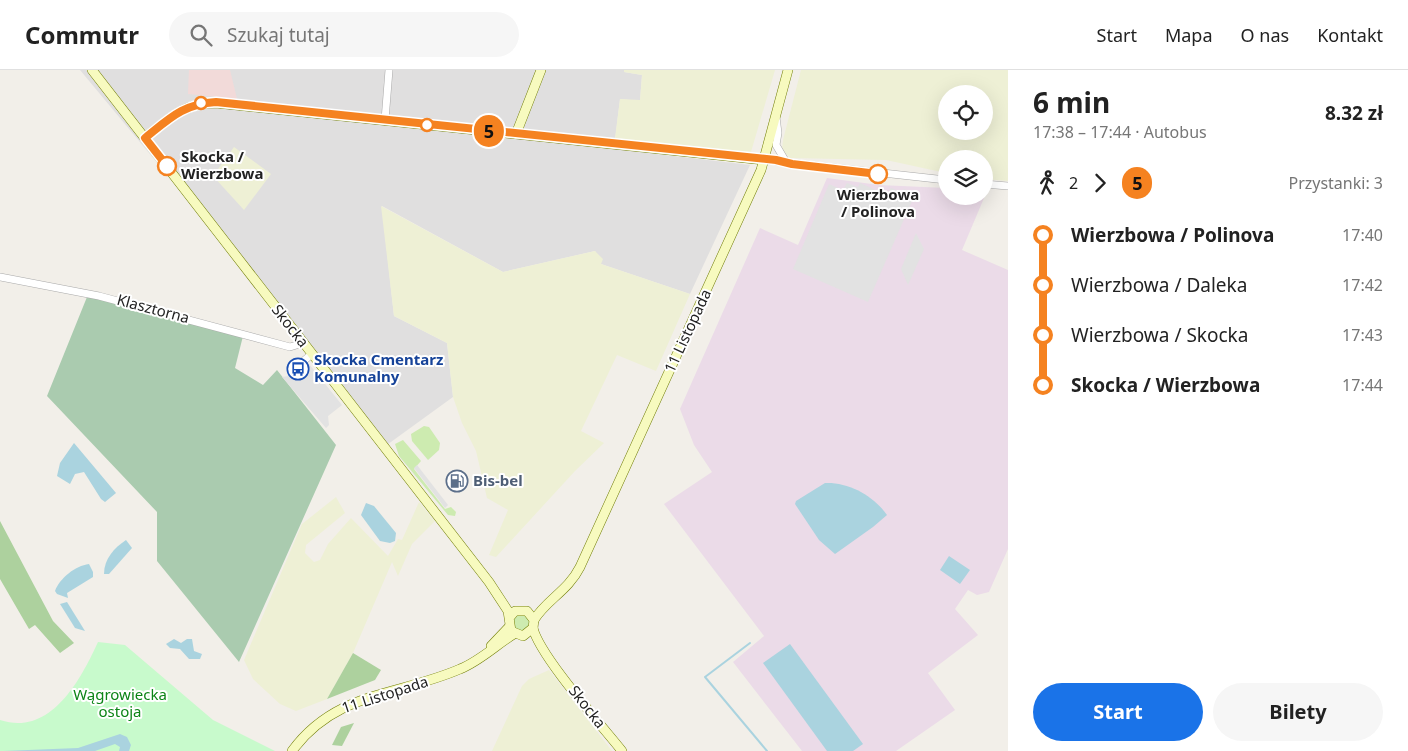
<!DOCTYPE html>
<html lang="pl">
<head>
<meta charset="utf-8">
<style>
  :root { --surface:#fff; --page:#f6f6f6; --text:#222; --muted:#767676; --line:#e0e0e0; --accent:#1a73e8 }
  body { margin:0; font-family:"Noto Sans",sans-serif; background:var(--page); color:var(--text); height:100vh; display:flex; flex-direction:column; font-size:19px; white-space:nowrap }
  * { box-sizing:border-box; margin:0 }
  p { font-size:16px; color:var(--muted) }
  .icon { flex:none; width:28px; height:28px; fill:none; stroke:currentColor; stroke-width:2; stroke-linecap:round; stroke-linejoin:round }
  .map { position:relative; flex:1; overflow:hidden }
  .drawer { display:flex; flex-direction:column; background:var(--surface); width:400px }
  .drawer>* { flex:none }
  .badge { padding:0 10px; border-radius:16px; font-size:18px; line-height:32px }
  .controls { position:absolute; left:938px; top:15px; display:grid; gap:10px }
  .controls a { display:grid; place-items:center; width:55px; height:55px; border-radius:50%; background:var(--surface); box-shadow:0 5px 20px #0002; font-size:25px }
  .map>.badge { position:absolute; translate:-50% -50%; box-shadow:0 0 0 2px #fff }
  .legs { display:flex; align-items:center; gap:8px; height:55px; padding:0 25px; font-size:16px }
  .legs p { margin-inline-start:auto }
  .overview { display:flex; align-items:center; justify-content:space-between; height:85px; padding:0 25px }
  h1 { font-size:28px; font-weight:700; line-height:38px }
  .primary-button { display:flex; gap:10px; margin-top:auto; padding:10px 25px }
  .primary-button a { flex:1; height:58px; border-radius:30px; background:var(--accent); color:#fff; font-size:20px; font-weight:700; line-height:58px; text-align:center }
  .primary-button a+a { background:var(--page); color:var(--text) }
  ul { padding:0 25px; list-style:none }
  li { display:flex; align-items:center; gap:18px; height:50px; font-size:19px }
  li i { display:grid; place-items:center; width:8px; height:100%; margin:0 6px; background:currentColor }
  li i::after { content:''; width:12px; height:12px; margin:-6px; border:4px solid; border-radius:50%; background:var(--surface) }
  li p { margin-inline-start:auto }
  li:first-child i { background:linear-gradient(#0000 50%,currentColor 0) }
  li:last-child i { background:linear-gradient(currentColor 50%,#0000 0) }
  header { display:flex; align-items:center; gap:30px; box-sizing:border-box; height:70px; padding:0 25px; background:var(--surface); border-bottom:1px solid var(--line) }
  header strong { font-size:24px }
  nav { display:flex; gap:28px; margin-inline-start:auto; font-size:18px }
  .search { width:350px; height:45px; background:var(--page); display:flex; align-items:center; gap:12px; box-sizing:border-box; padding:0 18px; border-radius:28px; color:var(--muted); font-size:19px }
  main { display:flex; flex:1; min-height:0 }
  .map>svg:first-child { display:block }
</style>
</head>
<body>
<header>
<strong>Commutr</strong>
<div class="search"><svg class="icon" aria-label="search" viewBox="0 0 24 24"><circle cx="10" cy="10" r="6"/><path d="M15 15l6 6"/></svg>Szukaj tutaj</div>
<nav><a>Start</a><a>Mapa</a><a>O nas</a><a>Kontakt</a></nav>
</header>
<main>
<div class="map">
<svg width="1008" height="681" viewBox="0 0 1008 681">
  <rect width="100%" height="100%" fill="#f2efe9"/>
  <path fill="#e0dfdf" d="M80 0H624V2L642 5 640 31 620 29 614 79 750 95 690 224 601 194 595 181 503 202 382 136 394 246 447 273 453 327 384 377 243 196Z"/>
  <path fill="#f2dad9" d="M189 0H230L237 29 188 24Z"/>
  <path fill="#ebdbe8" d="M827 108 879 115 946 118V126H984V121H987L962 180 1008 200V479L989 522 977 525 968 520 955 539 978 565 928 603 955 640 896 681H802L733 592 764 566 664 434 712 402 694 375 680 339 760 158 798 175Z"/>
  <g fill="#eef0d5" fill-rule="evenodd">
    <path d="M624 0H775L751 82 719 81 615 68 620 29 640 30 642 5 624 2Z"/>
    <path d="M801 0H1008V111L984 109V89H946V103L886 90 790 88 782 80 783 70ZM946 24H984V61H946Z"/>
    <path d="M234 77 271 104 244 140 213 106Z"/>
    <path d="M381 136 503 202 595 181 603 189 601 194 690 224 656 301 617 285 581 361 604 373 575 401 496 487 489 485 508 440 487 428 476 381 462 353 453 327 447 273 394 246Z"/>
    <path d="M336 427 345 443 306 475 305 483 314 492 320 490 328 474 351 448 388 486 398 469 402 470 419 432 435 451 412 474 398 506 392 492 353 583 327 629 296 641 280 634 253 609 244 590 302 454Z"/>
    <path d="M549 600 612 681H492L522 616 529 609Z"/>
  </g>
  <g fill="#cdebb0">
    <path d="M424 356 429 357 440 373 439 380 428 390 412 371 411 364Z"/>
    <path d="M403 370 421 391 414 399 445 439 451 437 456 442 455 446 448 445 399 386 395 374Z"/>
    <path d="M525 544 530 549V555L525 562 516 561 512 550 516 545Z"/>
  </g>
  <g fill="#add19e">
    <path d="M0 451 53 551 74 573 60 583 35 555 29 559 0 509Z"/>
    <path d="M353 583 381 600 375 610 327 629Z"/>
    <path d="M354 653 342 676 332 675 341 657Z"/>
  </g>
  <path fill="#aacbaf" d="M87 227 146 239 243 266 235 298 263 315 277 300 336 375 239 592 157 491V442L47 326Z"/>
  <path fill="#c8facc" d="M98 572 125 575 213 650 275 681H0V650C51 667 81 609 98 572Z"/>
  <g fill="#e2e2e2">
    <path d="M847 113 858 117 860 113 887 125 891 118 901 122 904 119 915 124 868 232 793 199 829 114 843 120Z"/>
    <path d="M916 163 924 179 908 215 901 199Z"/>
    <path d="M309 294 342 335 328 346 329 355 326 358 282 307 296 305Z"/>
    <path d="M417 395 448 435 445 438 414 398Z"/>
  </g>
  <g fill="#aad3df">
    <path d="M74 373 116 423 105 432 101 429 84 402 75 404 70 414 57 406 60 393Z"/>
    <path d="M825 413C848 412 873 425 887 445L873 457 835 484 819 470 795 434 796 431Z"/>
    <path d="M366 433 374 436 396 463 395 471 390 473 380 471 361 445Z"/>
    <path d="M126 470 132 478 109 504H104C104 489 114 478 126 470Z"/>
    <path d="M949 486 970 500 960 514 940 500Z"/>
    <path d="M89 494 93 502V507L67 523 68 528 57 524 55 521C60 508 75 496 89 494Z"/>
    <path d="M67 532 85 561 75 558 60 534Z"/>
    <path d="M174 569 181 573 187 569H192L194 581 202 584 200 589H189L180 579 170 578 166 574Z"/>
    <path d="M790 574 863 674 853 681H827L763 593Z"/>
    <path d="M120 664 127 667 131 675 129 681H119L120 677 115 674 95 681H3L78 678Z"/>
  </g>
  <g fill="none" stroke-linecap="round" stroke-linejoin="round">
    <path stroke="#aad3df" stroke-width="2" d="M750 573 705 607 767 681"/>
    <g stroke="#a9a9a9" stroke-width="8">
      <g id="street">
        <path d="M776 47 778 63 776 75 786 92"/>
        <path d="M385 50 389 0"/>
        <path d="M765 90 946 110"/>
        <path d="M984 114 1008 116"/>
        <path d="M0 207 99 226 290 277 303 273"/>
        <path d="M301 293 312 284"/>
      </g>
    </g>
    <g stroke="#707d05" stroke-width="10">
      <g id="secondary">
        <path d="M92 0 489 512 508 541 511 561 523 566 533 558 534 550 527 541H515L509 548"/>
        <path d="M516 64 541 0"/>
        <path d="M145 68C170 48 183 33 216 33L765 90"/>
        <path d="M534 550C546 530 568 521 580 497L761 100 788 0"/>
        <path d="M533 558C539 585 602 656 622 681"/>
        <path d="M491 576 509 557"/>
        <path d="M292 681C336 621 398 626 460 599 480 591 496 575 514 564"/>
      </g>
    </g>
    <use href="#street" stroke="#fff" stroke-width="7"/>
    <use href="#secondary" stroke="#f7fabf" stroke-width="9"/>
  </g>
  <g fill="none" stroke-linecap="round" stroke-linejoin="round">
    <g stroke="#fff" stroke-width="11">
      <path id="line-1" d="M167 96 145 68C170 48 183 34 216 32L776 90 792 94 878 104"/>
    </g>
    <use href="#line-1" stroke="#f58220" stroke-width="8"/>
  </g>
  <defs>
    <g id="bus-ring" transform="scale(1.125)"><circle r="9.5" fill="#fff" stroke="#1a4fb4" stroke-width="1.5"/><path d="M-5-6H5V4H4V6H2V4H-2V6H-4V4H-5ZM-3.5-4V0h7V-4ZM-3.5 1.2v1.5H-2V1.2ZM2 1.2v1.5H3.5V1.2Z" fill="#1a4fb4"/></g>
    <g id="fuel-ring" transform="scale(1.125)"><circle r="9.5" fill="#fff" stroke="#5c6f8a" stroke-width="1.5"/><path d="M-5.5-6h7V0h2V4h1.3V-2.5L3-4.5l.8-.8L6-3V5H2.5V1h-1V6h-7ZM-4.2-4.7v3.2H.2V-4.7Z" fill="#5c6f8a"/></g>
  </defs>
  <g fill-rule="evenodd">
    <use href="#bus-ring" x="298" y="299"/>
    <use href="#fuel-ring" x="457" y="411"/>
  </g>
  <g fill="#fff" stroke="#f58220" stroke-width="2.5">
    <circle cx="201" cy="33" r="6"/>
    <circle cx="427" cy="55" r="6"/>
    <circle cx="167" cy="96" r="9"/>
    <circle cx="878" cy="104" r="9"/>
  </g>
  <g text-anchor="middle" stroke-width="4" stroke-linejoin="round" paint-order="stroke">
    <g font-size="15" font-weight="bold" fill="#222" stroke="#fff" text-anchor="start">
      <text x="181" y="92">Skocka /<tspan x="181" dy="17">Wierzbowa</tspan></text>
      <text x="878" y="130" text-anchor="middle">Wierzbowa<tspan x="878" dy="17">/ Polinova</tspan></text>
    </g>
    <g font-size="15" fill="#222" stroke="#fff">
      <text transform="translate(153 239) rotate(15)" y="5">Klasztorna</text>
      <text transform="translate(290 256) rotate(52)" y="5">Skocka</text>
      <text transform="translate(688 261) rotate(-65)" y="5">11 Listopada</text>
      <text transform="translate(385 625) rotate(-18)" y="5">11 Listopada</text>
      <text transform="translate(587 637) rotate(52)" y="5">Skocka</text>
    </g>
    <g font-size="15" font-weight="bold" fill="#164399" stroke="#fff" text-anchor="start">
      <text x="314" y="295">Skocka Cmentarz<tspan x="314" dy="17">Komunalny</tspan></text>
    </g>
    <g font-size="15" font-weight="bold" fill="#4e5e75" stroke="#fff" text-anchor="start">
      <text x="473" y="416">Bis-bel</text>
    </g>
    <g font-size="15" fill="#0c8416" stroke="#fff">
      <text x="120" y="630">Wągrowiecka<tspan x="120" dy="17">ostoja</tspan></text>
    </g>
  </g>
</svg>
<div class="controls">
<a><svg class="icon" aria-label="locate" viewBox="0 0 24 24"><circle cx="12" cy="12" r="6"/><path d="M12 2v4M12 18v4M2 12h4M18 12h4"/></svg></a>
<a><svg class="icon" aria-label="layers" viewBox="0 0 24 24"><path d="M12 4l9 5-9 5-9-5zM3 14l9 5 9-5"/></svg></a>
</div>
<b class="badge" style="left:489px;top:61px;background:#f58220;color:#111">5</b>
</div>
<section class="drawer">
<div class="overview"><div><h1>6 min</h1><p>17:38 – 17:44 · Autobus</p></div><b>8.32 zł</b></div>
<div class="legs"><svg class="icon" aria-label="walk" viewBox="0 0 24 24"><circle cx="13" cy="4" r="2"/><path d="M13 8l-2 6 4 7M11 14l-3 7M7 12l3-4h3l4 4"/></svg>2<svg class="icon" aria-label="forward" viewBox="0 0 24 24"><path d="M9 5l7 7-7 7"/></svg><b class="badge" style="background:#f58220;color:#111">5</b><p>Przystanki: 3</p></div>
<ul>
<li><i style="color:#f58220"></i><b>Wierzbowa / Polinova</b><p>17:40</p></li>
<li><i style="color:#f58220"></i><span>Wierzbowa / Daleka</span><p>17:42</p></li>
<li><i style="color:#f58220"></i><span>Wierzbowa / Skocka</span><p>17:43</p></li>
<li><i style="color:#f58220"></i><b>Skocka / Wierzbowa</b><p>17:44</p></li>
</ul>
<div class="primary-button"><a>Start</a><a>Bilety</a></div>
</section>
</main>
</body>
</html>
